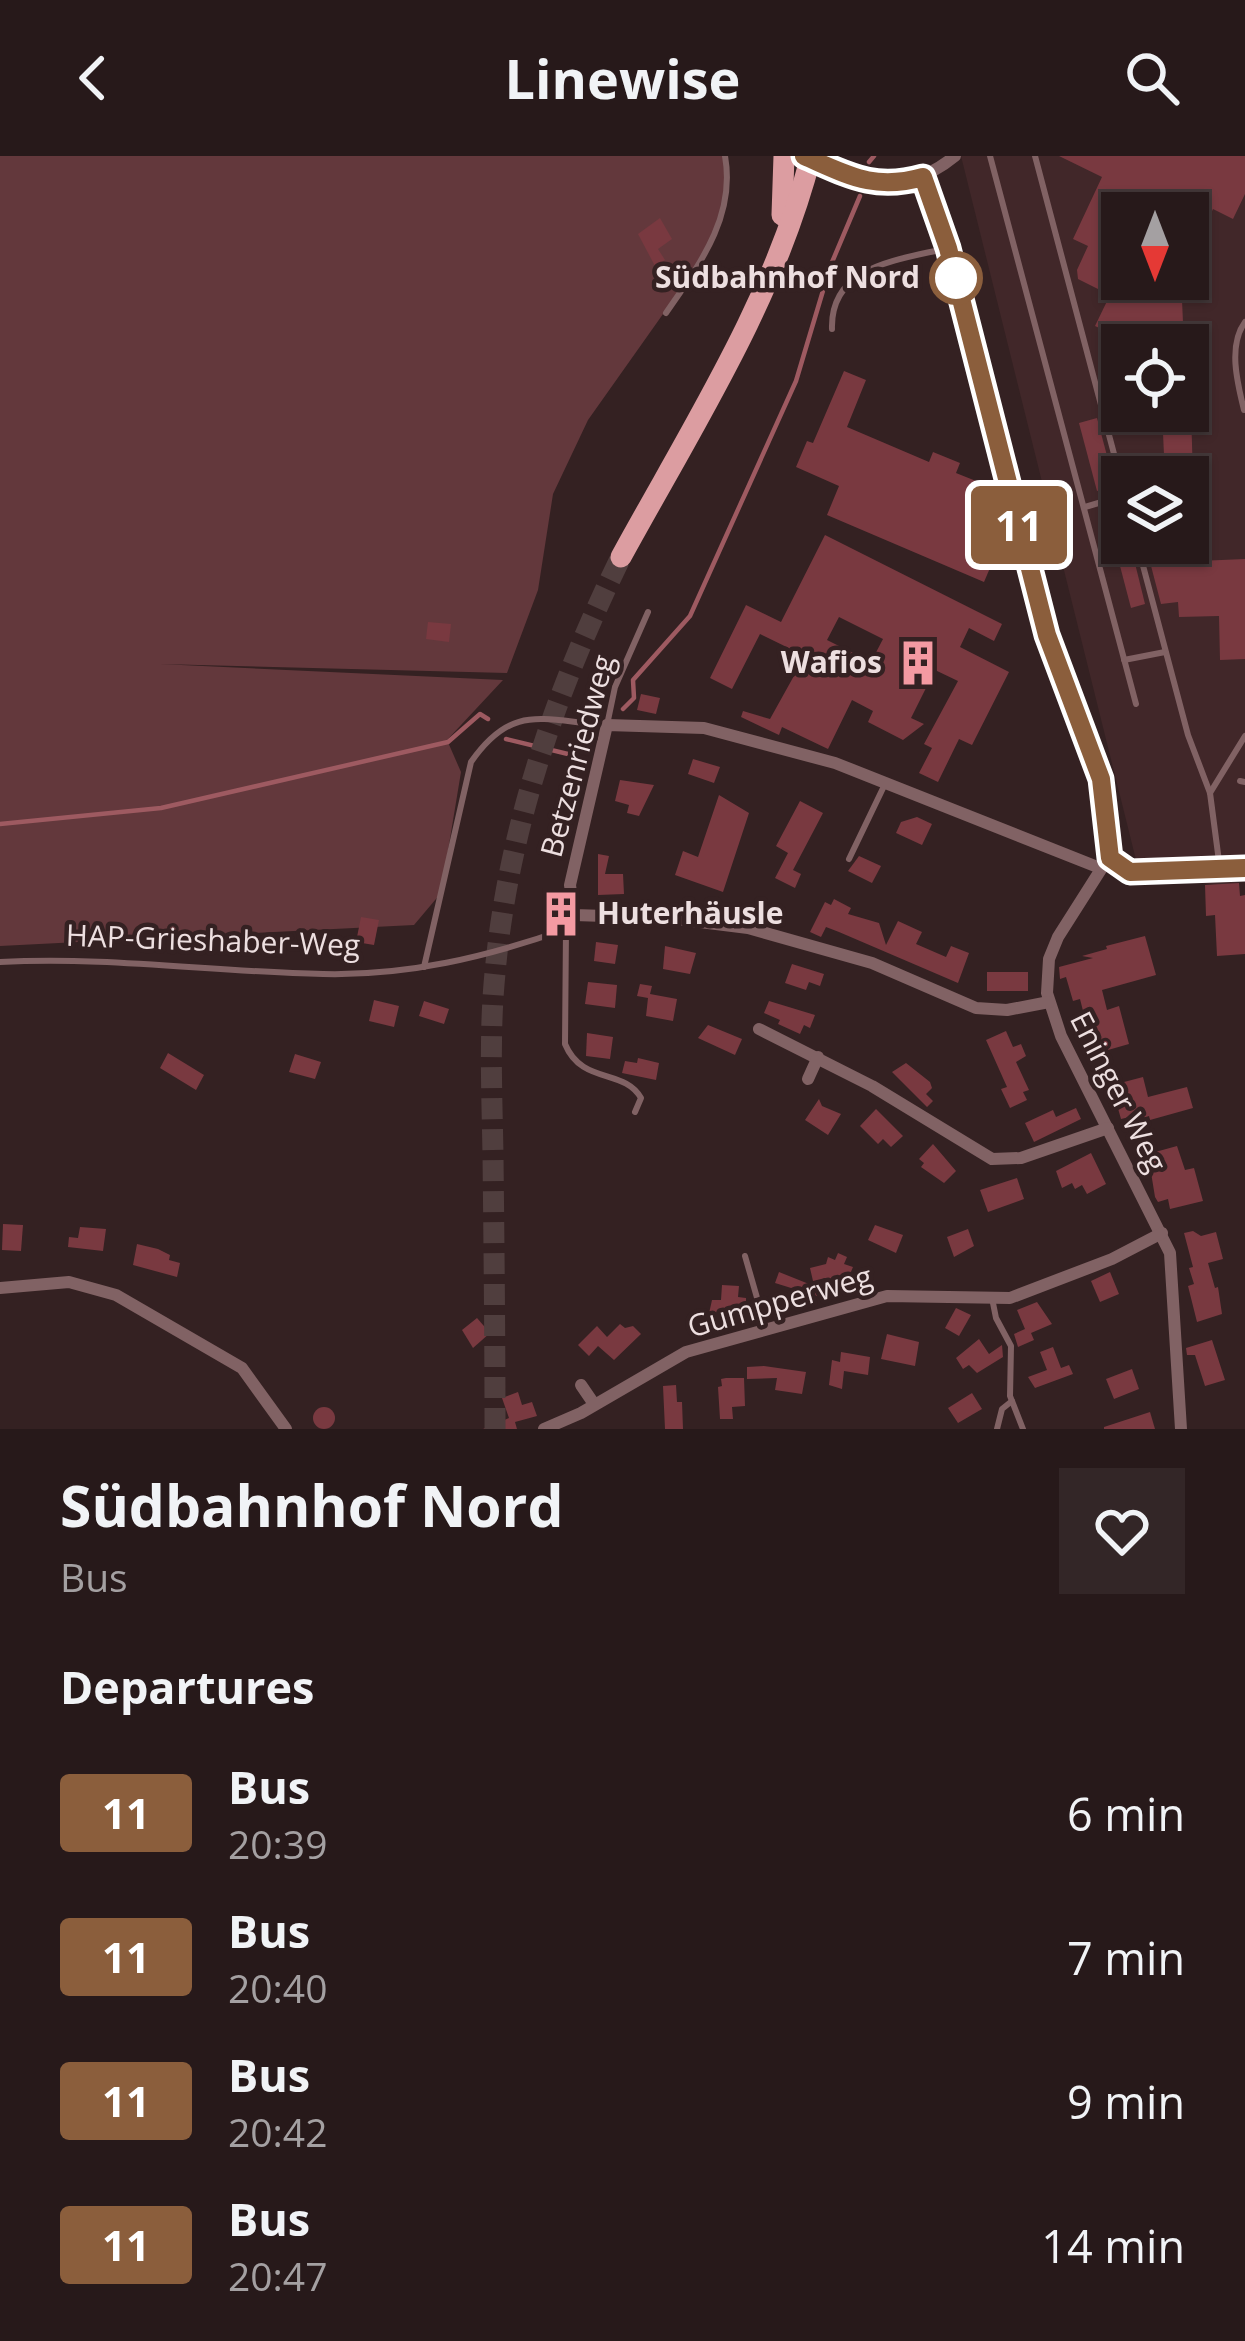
<!DOCTYPE html>
<html lang="en">
<head>
<meta charset="utf-8">
<style>
  :root { --surface:#27191a; --page:#332627; --text:#f1f3f6; --muted:#a4a0a2; --line:#433839 }
  body { margin:0; font-family:"Open Sans",sans-serif; background:var(--page); color:var(--text); height:100vh; display:flex; flex-direction:column; font-size:45px; white-space:nowrap }
  * { box-sizing:border-box; margin:0 }
  p { font-size:39px; color:var(--muted) }
  .icon { flex:none; width:66px; height:66px; fill:none; stroke:currentColor; stroke-width:2; stroke-linecap:round; stroke-linejoin:round }
  .map { position:relative; height:1273px; overflow:hidden }
  .panel { display:flex; flex-direction:column; background:var(--surface); flex:1 }
  .panel>* { flex:none }
  .badge { padding:0 24px; border-radius:9px; font-size:42px; line-height:78px }
  .needle { width:78px; rotate:180deg }
  .fabs { position:absolute; left:1101px; top:36px; display:grid; gap:24px }
  .fabs a { display:grid; place-items:center; width:108px; height:108px; border-radius:0px; background:var(--surface); box-shadow:0 3px 9px #0004,0 0 0 3px var(--line); font-size:60px }
  .map>.badge { position:absolute; translate:-50% -50%; box-shadow:0 0 0 6px #fff }
  h2 { padding:0 60px; font-size:45px; line-height:108px }
  .round { display:grid; place-items:center; flex:none; width:126px; height:126px; border-radius:0px; background:var(--page) }
  .head { display:flex; align-items:center; justify-content:space-between; height:204px; padding:0 60px }
  h1 { font-size:57px; font-weight:700; line-height:90px }
  ul { padding:0; list-style:none }
  li { display:flex; align-items:center; gap:36px; height:144px; padding:0 60px }
  li div { flex:1 }
  li b { display:block; font-size:45px }
  li em { font-style:normal }
  li .badge { min-width:132px; font-weight:700; text-align:center }
  header { display:flex; justify-content:space-between; align-items:center; height:156px; padding:0 60px; background:var(--surface); font-size:54px; font-weight:700 }
  .map>svg:first-child { display:block }
</style>
</head>
<body>
<header><svg class="icon" aria-label="back" viewBox="0 0 24 24"><path d="M15 5l-7 7 7 7"/></svg>Linewise<svg class="icon" aria-label="search" viewBox="0 0 24 24"><circle cx="10" cy="10" r="6"/><path d="M15 15l6 6"/></svg></header>
<div class="map">
<svg width="1245" height="1273" viewBox="0 0 1245 1273">
  <rect width="100%" height="100%" fill="#342122"/>
  <path fill="#412729" fill-rule="evenodd" d="M961 0H1245V725L1220 730 1139 716ZM1122 57H1188V123H1122ZM1122 189H1188V255H1122ZM1122 321H1188V387H1122Z"/>
  <path fill="#63383c" d="M0 0H724L727 19 723 56 697 110 588 264 553 338 538 434 507 517 160 508 503 524 447 584 461 616 441 737 414 769 0 790Z"/>
  <g fill="none" stroke-linecap="round" stroke-linejoin="round">
    <g stroke="#9e5a61" stroke-width="4.5">
      <path d="M869 6 874 0"/>
      <path d="M830 111 860 40"/>
      <path d="M623 553 634 542 633 524 690 460 796 225 825 128"/>
      <path d="M506 583 572 599 594 579"/>
      <path d="M0 668 161 652 448 586 480 558 488 563"/>
    </g>
  </g>
  <g fill="#793940" fill-rule="evenodd">
    <path d="M1059 0H1245V38L1233 63 1213 53 1188 107V57H1122V123H1181L1173 140 1182 144 1184 189H1136L1095 170 1110 139 1078 123 1077 114 1088 90 1073 83 1102 21Z"/>
    <path d="M660 62 672 83 658 93 665 104 655 110 638 78Z"/>
    <path d="M844 215 866 224 847 271 929 306 933 296 960 307 956 317 986 329 969 370 1002 384 984 426 827 359 839 330 796 311 807 285 813 287Z"/>
    <path d="M1162 255H1191L1193 321H1165Z"/>
    <path d="M1097 262 1115 330 1097 335 1079 267Z"/>
    <path d="M825 379 1002 468 994 485 969 472 960 491 1009 516 972 589 959 583 938 626 919 617 932 592 924 588 958 525 935 514 911 562 924 568 903 584 868 566 873 555 852 544 828 593 782 571 779 579 741 561 743 555 770 563 805 500 760 478 732 533 710 522 746 449 781 466ZM839 461 883 483 871 506 827 484Z"/>
    <path d="M1114 387H1130L1145 448 1131 452Z"/>
    <path d="M1145 387H1198V405L1245 403V503L1220 504 1219 460 1179 461 1178 446 1161 448Z"/>
    <path d="M428 466 451 468 449 486 426 483Z"/>
    <path d="M601 499 614 505 607 521 586 537Z"/>
    <path d="M641 538 660 542 656 558 637 554Z"/>
    <path d="M693 603 720 611 714 627 688 618Z"/>
    <path d="M620 624 654 629 639 660 627 657 629 649 615 645Z"/>
    <path d="M719 639 749 657 723 736 675 719 683 695 698 701Z"/>
    <path d="M800 645 823 657 793 714 801 718 795 732 775 722 788 697 776 690Z"/>
    <path d="M917 661 932 668 922 689 896 677 901 666Z"/>
    <path d="M598 698 609 700 605 718H623L624 738 598 739Z"/>
    <path d="M859 700 881 710 872 727 848 715Z"/>
    <path d="M1239 727 1240 740 1245 739V798L1217 800 1215 759 1206 760 1205 729Z"/>
    <path d="M834 743 851 752 848 758 879 767 886 789 898 765 922 776 916 788 946 801 951 790 969 797 958 827 839 776 826 771 821 781 810 776 825 746 831 749Z"/>
    <path d="M361 761 379 764 374 789 356 786Z"/>
    <path d="M1145 780 1156 819 1102 834 1107 854 1119 850 1129 888 1094 898 1080 843 1073 845 1066 821 1060 823 1059 811 1093 802 1082 800 1107 793 1106 790Z"/>
    <path d="M596 786 618 789 615 808 594 805Z"/>
    <path d="M665 790 696 797 690 818 663 813Z"/>
    <path d="M792 808 824 818 820 830 809 826 806 834 785 827Z"/>
    <rect x="987" y="816" width="41" height="19"/>
    <path d="M588 826 617 829 615 852 585 848Z"/>
    <path d="M640 828 652 830 650 838 677 843 673 865 646 860 648 842 637 840Z"/>
    <path d="M374 844 399 850 394 871 369 865Z"/>
    <path d="M424 845 449 853 444 868 419 860Z"/>
    <path d="M769 845 815 859 810 872 804 869 800 878 778 868 780 864 764 857Z"/>
    <path d="M708 869 742 883 735 899 698 882Z"/>
    <path d="M1006 875 1013 891 1021 888 1026 900 1016 906 1029 934 1023 936 1027 944 1010 952 1001 933 1007 931 986 884Z"/>
    <path d="M587 877 613 881 610 903 586 900Z"/>
    <path d="M168 897 204 919 196 934 160 912Z"/>
    <path d="M295 898 321 906 315 923 289 916Z"/>
    <path d="M638 902 659 907 656 924 622 917 625 905 637 907Z"/>
    <path d="M906 907 930 926 932 932 926 938 933 945 927 951 892 916Z"/>
    <path d="M1143 921 1148 941 1187 931 1193 952 1150 964 1149 960 1139 963 1138 959 1121 963 1117 949 1130 946 1124 926Z"/>
    <path d="M819 943 822 950 841 958 828 979 805 964Z"/>
    <path d="M1076 952 1081 963 1034 986 1025 967 1053 954 1056 961Z"/>
    <path d="M876 953 903 980 891 991 883 983 878 988 860 970Z"/>
    <path d="M933 988 956 1015 944 1027 921 1011 924 1007 919 1003Z"/>
    <path d="M1177 990 1185 1014 1194 1012 1203 1045 1170 1053 1168 1043 1158 1046 1155 1041 1148 998Z"/>
    <path d="M1091 997 1106 1028 1087 1038 1082 1029 1075 1033 1072 1027 1062 1032 1056 1015Z"/>
    <path d="M1017 1022 1024 1043 988 1056 980 1034Z"/>
    <path d="M3 1068 23 1069 21 1095 2 1094Z"/>
    <path d="M875 1069 903 1079 896 1097 868 1084Z"/>
    <path d="M80 1071 106 1073 103 1095 68 1091 69 1081 78 1082Z"/>
    <path d="M968 1073 974 1090 954 1101 947 1081Z"/>
    <path d="M1193 1075 1201 1080 1216 1076 1223 1103 1208 1107 1215 1132 1218 1131 1222 1158 1197 1166 1188 1130 1194 1128 1189 1112 1193 1111 1184 1077Z"/>
    <path d="M137 1088 158 1093 170 1099 169 1104 180 1107 177 1121 133 1109Z"/>
    <path d="M838 1097 847 1101 844 1108 853 1111 845 1130 825 1122 813 1125 810 1112 826 1108 828 1101 835 1104Z"/>
    <path d="M779 1116 819 1132 817 1140 775 1127Z"/>
    <path d="M1110 1116 1119 1138 1100 1146 1091 1125Z"/>
    <path d="M722 1129 739 1130 738 1141 746 1142V1163L708 1162 712 1144H721Z"/>
    <path d="M1037 1146 1052 1168 1031 1177 1034 1184 1018 1191 1014 1178 1025 1173 1017 1154Z"/>
    <path d="M956 1152 971 1159 959 1180 945 1172Z"/>
    <path d="M477 1162 490 1177 473 1192 462 1174Z"/>
    <path d="M620 1168 625 1172 633 1170 641 1178 614 1204 598 1190 589 1200 578 1189 597 1170 607 1181Z"/>
    <path d="M887 1178 919 1186 915 1210 881 1203Z"/>
    <path d="M979 1183 989 1198 1002 1189 1003 1201 977 1217 969 1209 963 1213 956 1202Z"/>
    <path d="M1212 1184 1225 1224 1205 1230 1195 1199H1187L1186 1192Z"/>
    <path d="M1053 1191 1061 1212 1069 1209 1073 1218 1035 1232 1028 1221 1047 1214 1040 1196Z"/>
    <path d="M841 1196 870 1201 868 1219 844 1215 842 1233 829 1229 832 1204 840 1206Z"/>
    <path d="M764 1210 806 1216 802 1238 775 1234 777 1222 747 1223V1211Z"/>
    <path d="M1132 1213 1139 1233 1114 1243 1106 1223Z"/>
    <path d="M726 1222H744L745 1250 732 1251 733 1263H720L718 1231 722 1230 721 1223Z"/>
    <path d="M676 1229 677 1246H682L683 1273H665L663 1230Z"/>
    <path d="M518 1236 522 1249 532 1246 537 1260 515 1266 517 1273H483L509 1262 502 1242Z"/>
    <path d="M972 1237 982 1253 958 1267 948 1252Z"/>
    <circle cx="324" cy="1262" r="11"/>
    <path d="M1150 1256 1155 1273H1104V1271Z"/>
  </g>
  <g fill="none" stroke-linecap="round" stroke-linejoin="round">
    <path stroke="#503e3e" stroke-width="21" stroke-dasharray="21 10" stroke-linecap="butt" d="M495 1273C495 1182 494 1091 493 999 492 939 489 878 495 817 508 672 557 531 621 401"/>
    <g stroke="#816264" stroke-width="6">
      <path d="M990 0 1136 548"/>
      <path d="M1035 0 1122 328"/>
      <path d="M666 157C699 109 736 61 725 0"/>
      <path d="M832 173C830 109 899 104 948 92"/>
      <path d="M1244 254C1237 226 1228 189 1245 166"/>
      <path d="M1085 351 1122 340"/>
      <path d="M1137 387 1188 579 1210 637 1220 713"/>
      <path d="M1124 504 1165 496"/>
      <path d="M1240 625 1245 626"/>
      <path d="M1210 637 1245 580"/>
      <path d="M849 703 885 628"/>
      <path d="M574 759 566 773 565 888C582 929 624 912 641 942L635 956"/>
      <path d="M0 806C107 800 215 816 323 818 407 820 487 801 566 773"/>
      <path d="M424 811 471 606C513 546 543 565 607 569L615 531 648 456"/>
      <path d="M745 1100 766 1173"/>
      <path d="M992 1142 996 1162 1011 1190 1010 1240 1023 1273"/>
      <path d="M997 1273 1002 1253 1012 1245"/>
    </g>
    <g stroke="#816264" stroke-width="12">
      <path d="M923 21 948 92 1047 479 1101 623 1110 702"/>
      <path d="M859 23C896 32 926 24 955 0"/>
      <path d="M1110 702 1130 715 1245 712"/>
      <path d="M1105 707 1058 781 1049 803 1047 837 1061 880 1170 1097 1181 1273"/>
      <path d="M1049 846 1007 854 976 852 872 807 748 772 668 762 574 759 570 729 607 569 704 572 835 607 1100 712"/>
      <path d="M759 873 872 930 992 1003 1021 1002 1108 972"/>
      <path d="M808 923 818 901"/>
      <path d="M0 1132 69 1126 116 1139 242 1212 286 1273"/>
      <path d="M581 1229 594 1248"/>
      <path d="M544 1273 581 1257 686 1196 887 1140 1010 1142 1112 1103 1162 1077"/>
    </g>
    <g stroke="#dc9da1" stroke-width="21">
      <path d="M782 59 784 0"/>
      <path d="M621 401C692 271 774 145 811 0"/>
    </g>
    <path stroke="#816264" stroke-width="12" d="M804 0 859 23"/>
  </g>
  <g fill="none" stroke-linecap="round" stroke-linejoin="round">
    <g stroke="#fff" stroke-width="27">
      <path id="line" d="M804 0C848 19 874 35 923 21L948 92 1047 479 1101 623 1110 702 1130 716 1245 712"/>
    </g>
    <use href="#line" stroke="#8b5e3c" stroke-width="18"/>
  </g>
  <defs>
    <g id="building-bare" transform="scale(3.6)"><path d="M-4-6H4V6H1V3H-1V6H-4ZM-2.5-4.3h1.7v1.8h-1.7ZM.8-4.3h1.7v1.8H.8ZM-2.5-1h1.7V.8h-1.7ZM.8-1h1.7V.8H.8Z" fill="#f49aa2" stroke="#342122" stroke-width="2.5" paint-order="stroke"/></g>
  </defs>
  <g fill-rule="evenodd">
    <use href="#building-bare" x="918" y="507"/>
    <use href="#building-bare" x="561" y="758"/>
  </g>
  <circle fill="#fff" stroke="#8b5e3c" stroke-width="6" cx="956" cy="122" r="24"/>
  <g text-anchor="middle" stroke-width="9" stroke-linejoin="round" paint-order="stroke">
    <g font-size="30" font-weight="bold" fill="#eddfe0" stroke="#342122" text-anchor="end">
      <text x="920" y="132">Südbahnhof Nord</text>
    </g>
    <g font-size="30" font-weight="bold" fill="#eddfe0" stroke="#342122" text-anchor="end">
      <text x="882" y="517">Wafios</text>
      <text x="597" y="768" text-anchor="start">Huterhäusle</text>
    </g>
    <g font-size="30" fill="#eddfe0" stroke="#342122">
      <text transform="translate(578 600) rotate(-75)" y="10">Betzenriedweg</text>
      <text transform="translate(213 785) rotate(2)" y="10">HAP-Grieshaber-Weg</text>
      <text transform="translate(1118 936) rotate(63)" y="10">Eninger Weg</text>
      <text transform="translate(780 1146) rotate(-16)" y="10">Gumpperweg</text>
    </g>
  </g>
</svg>
<div class="fabs">
<a><svg class="needle" viewBox="-14 -14 28 28"><path d="M0-13l5 13h-10z" fill="#e53935"/><path d="M0 13l5-13h-10z" fill="#a4a0a2"/></svg></a>
<a><svg class="icon" aria-label="locate" viewBox="0 0 24 24"><circle cx="12" cy="12" r="6"/><path d="M12 2v4M12 18v4M2 12h4M18 12h4"/></svg></a>
<a><svg class="icon" aria-label="layers" viewBox="0 0 24 24"><path d="M12 4l9 5-9 5-9-5zM3 14l9 5 9-5"/></svg></a>
</div>
<b class="badge" style="left:1019px;top:369px;background:#8b5e3c;color:#fff">11</b>
</div>
<section class="panel">
<div class="head"><div><h1>Südbahnhof Nord</h1><p>Bus</p></div><a class="round"><svg class="icon" aria-label="heart" viewBox="0 0 24 24"><path d="M12 20l-8-8c-3-5 5-10 8-4 3-6 11-1 8 4z"/></svg></a></div>
<h2>Departures</h2>
<ul>
<li><span class="badge" style="background:#8b5e3c;color:#fff">11</span><div><b>Bus</b><p>20:39</p></div><em>6 min</em></li>
<li><span class="badge" style="background:#8b5e3c;color:#fff">11</span><div><b>Bus</b><p>20:40</p></div><em>7 min</em></li>
<li><span class="badge" style="background:#8b5e3c;color:#fff">11</span><div><b>Bus</b><p>20:42</p></div><em>9 min</em></li>
<li><span class="badge" style="background:#8b5e3c;color:#fff">11</span><div><b>Bus</b><p>20:47</p></div><em>14 min</em></li>
</ul>
</section>
</body>
</html>
